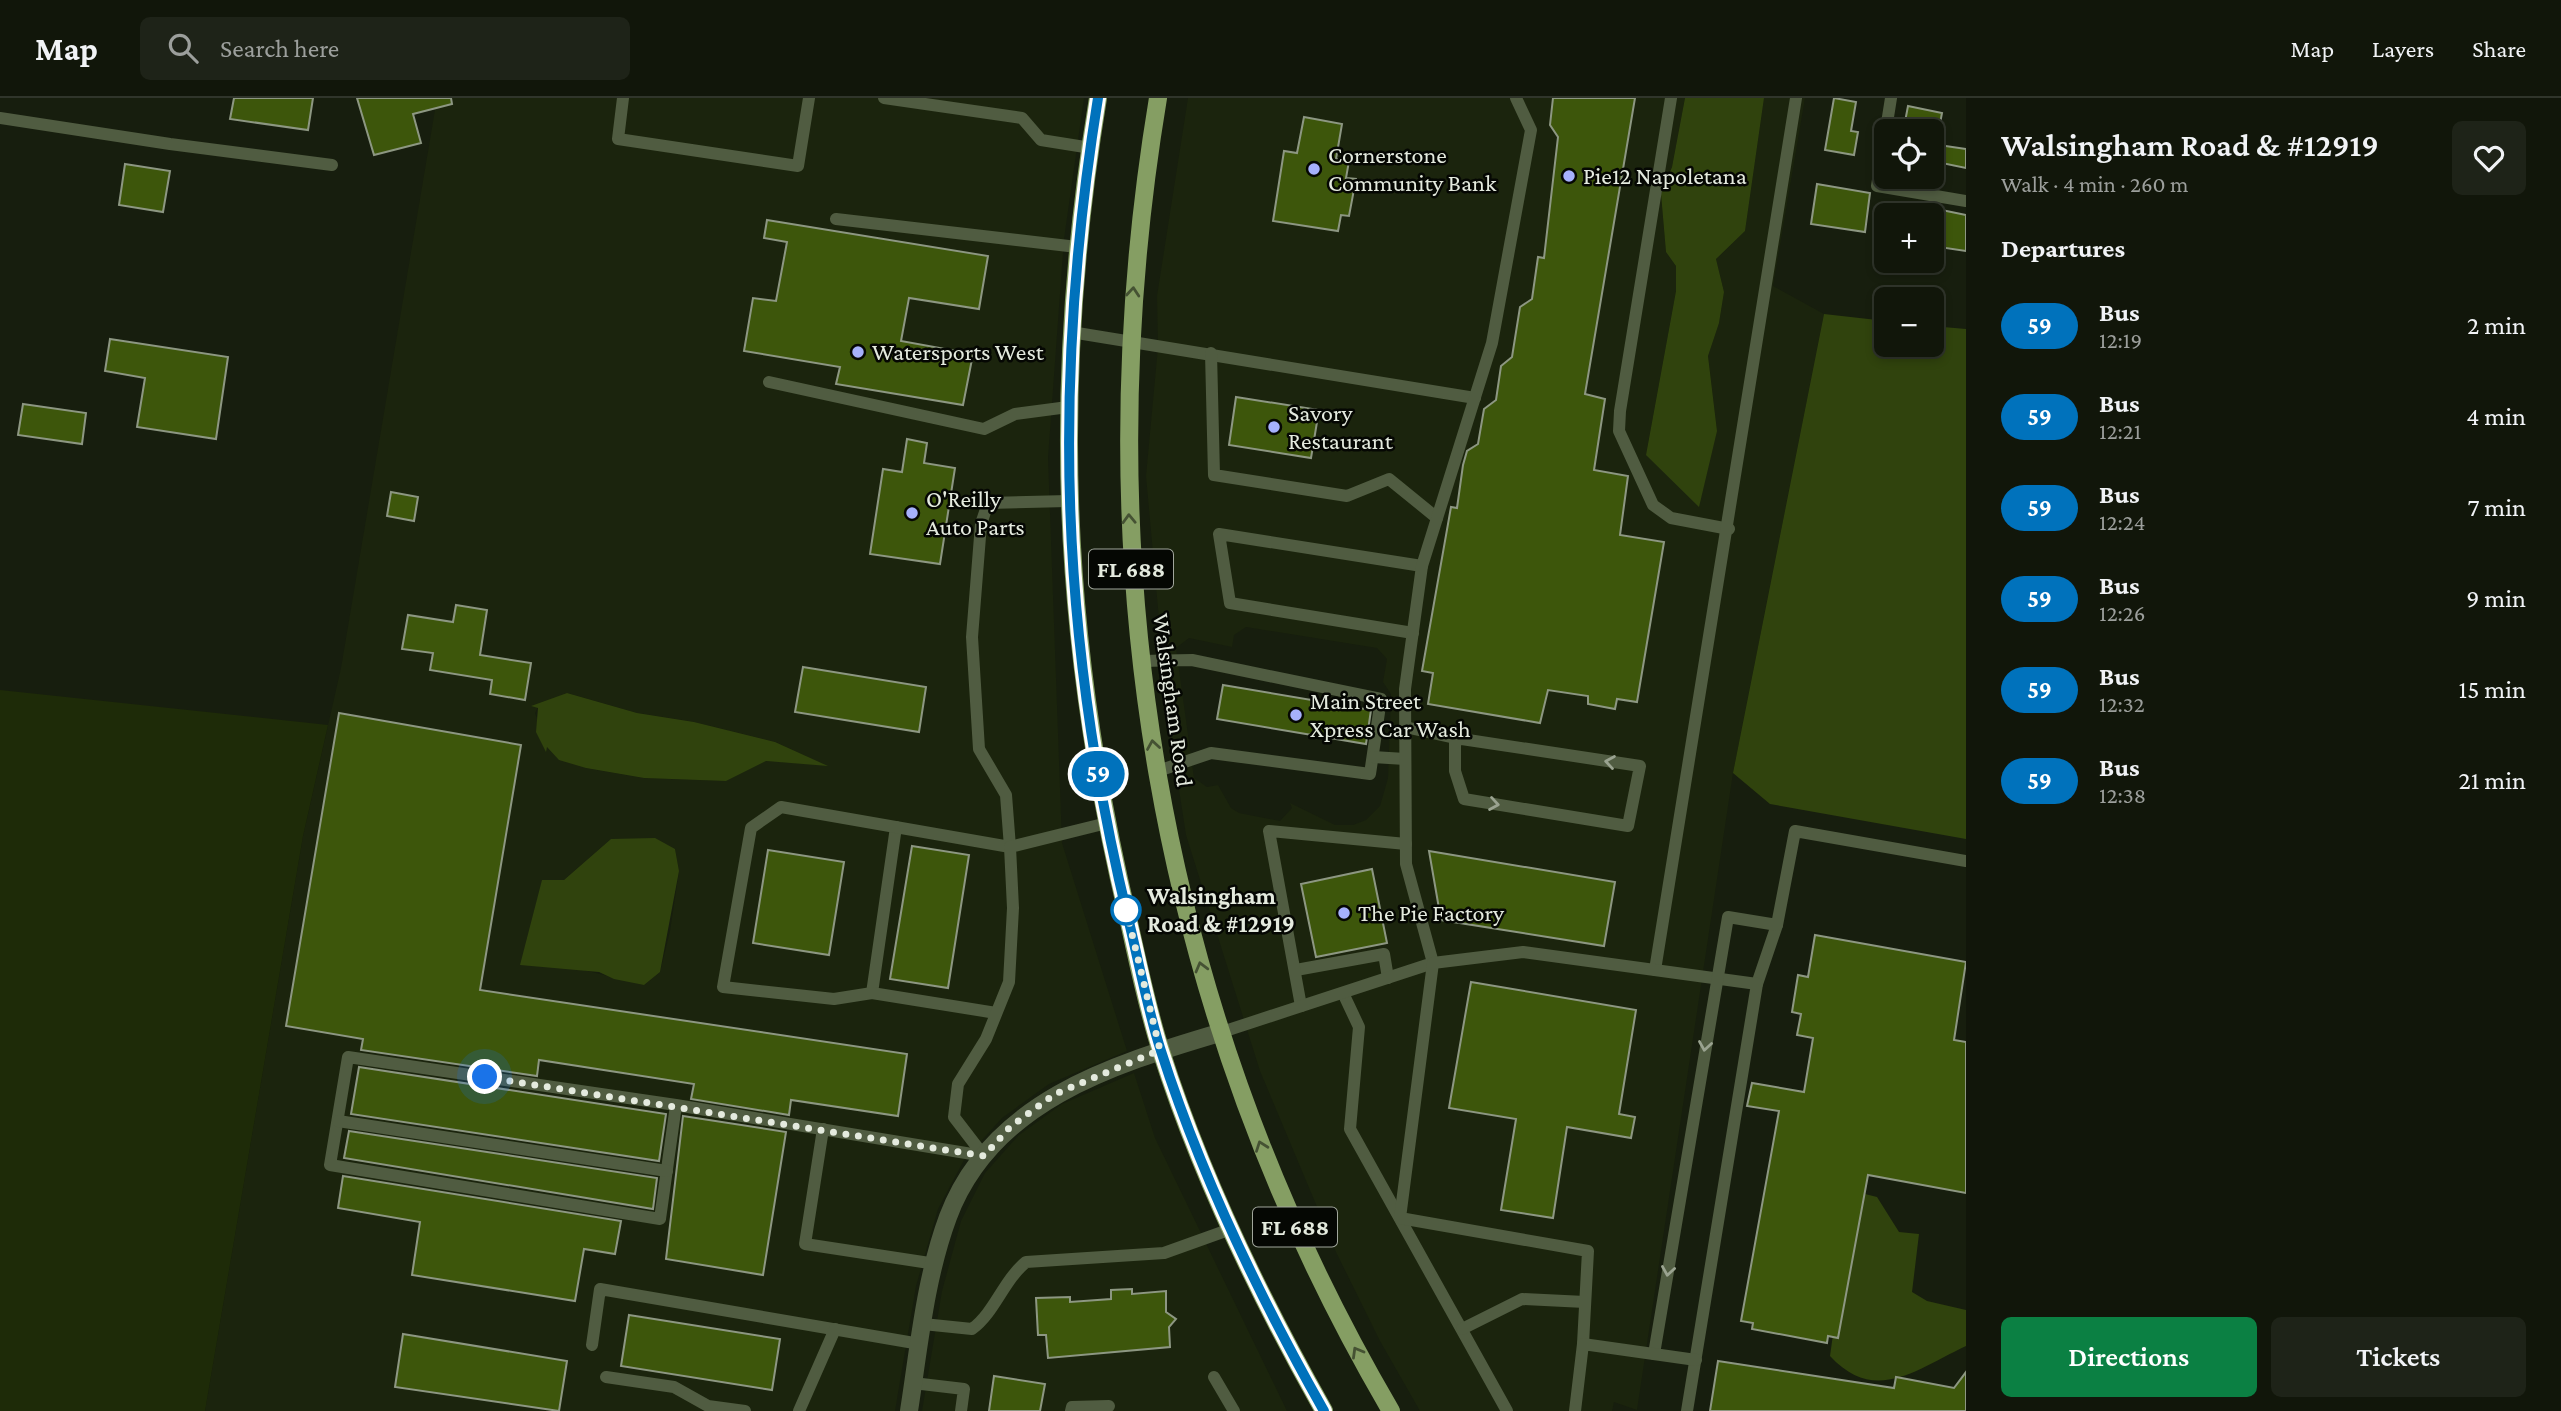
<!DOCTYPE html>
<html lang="en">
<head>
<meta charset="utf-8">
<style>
  :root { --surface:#11160a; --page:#1e2318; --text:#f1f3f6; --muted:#9c9f9c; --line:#30352b; --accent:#0b8043 }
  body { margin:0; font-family:"Crimson Pro",serif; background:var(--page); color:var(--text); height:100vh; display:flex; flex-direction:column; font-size:26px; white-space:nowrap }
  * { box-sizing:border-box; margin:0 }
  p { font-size:23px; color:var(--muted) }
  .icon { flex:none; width:38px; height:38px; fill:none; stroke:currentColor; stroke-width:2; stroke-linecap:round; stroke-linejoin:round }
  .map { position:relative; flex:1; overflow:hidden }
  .drawer { display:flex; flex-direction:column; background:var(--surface); width:595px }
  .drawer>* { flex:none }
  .badge { padding:0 14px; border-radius:23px; font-size:24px; line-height:46px }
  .buttons { position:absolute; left:1874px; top:21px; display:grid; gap:14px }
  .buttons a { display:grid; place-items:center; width:70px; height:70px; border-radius:10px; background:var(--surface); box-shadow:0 4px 10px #0003,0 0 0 2px var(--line); font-size:35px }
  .you { position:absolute; width:35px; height:35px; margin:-18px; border:5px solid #fff; border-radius:50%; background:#1a73e8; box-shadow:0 0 0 10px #1a73e833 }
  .map>.badge { position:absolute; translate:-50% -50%; box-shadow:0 0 0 4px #fff }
  h2 { padding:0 35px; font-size:26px; line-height:63px }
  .round { display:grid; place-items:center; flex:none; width:74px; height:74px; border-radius:10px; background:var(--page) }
  .summary { display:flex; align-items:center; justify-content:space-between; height:119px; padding:0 35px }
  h1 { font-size:33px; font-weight:600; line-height:52px }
  .cta { display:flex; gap:14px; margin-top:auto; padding:14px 35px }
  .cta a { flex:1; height:80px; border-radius:10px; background:var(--accent); color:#fff; font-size:28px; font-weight:600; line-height:80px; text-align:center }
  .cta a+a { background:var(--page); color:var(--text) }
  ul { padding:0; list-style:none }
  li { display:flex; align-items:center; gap:21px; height:91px; padding:0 35px }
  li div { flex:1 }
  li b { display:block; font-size:26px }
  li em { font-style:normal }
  li .badge { min-width:77px; font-weight:700; text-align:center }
  header { display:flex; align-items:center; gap:42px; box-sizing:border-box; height:98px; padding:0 35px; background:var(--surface); border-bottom:2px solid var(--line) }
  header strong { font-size:33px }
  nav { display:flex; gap:38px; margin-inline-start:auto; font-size:24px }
  .search { width:490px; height:63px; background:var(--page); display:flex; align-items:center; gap:18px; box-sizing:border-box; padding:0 24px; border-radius:10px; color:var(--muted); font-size:26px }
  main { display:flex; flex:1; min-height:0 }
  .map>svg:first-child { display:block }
</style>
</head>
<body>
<header>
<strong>Map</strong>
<div class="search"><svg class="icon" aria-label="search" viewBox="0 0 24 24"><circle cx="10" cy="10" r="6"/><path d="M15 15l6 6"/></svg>Search here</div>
<nav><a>Map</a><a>Layers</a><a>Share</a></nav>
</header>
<main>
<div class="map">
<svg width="1966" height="1313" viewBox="0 0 1966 1313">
  <rect width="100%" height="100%" fill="#171e0e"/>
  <g fill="#1b240d" fill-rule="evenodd">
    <path d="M437 0H1084L1064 141 1048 360 1062 745 1127 953 1049 986 1002 1020 964 1062 938 1111 916 1188 895 1313H205L303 738 341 570ZM567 595 637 615 694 624 775 644 825 667 766 663 726 683 644 680 586 670 547 648 535 615 538 609 532 608ZM611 741 675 751 679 773 670 833 660 874 644 887 576 870 542 782H564Z"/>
    <path d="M1188 0H1685L1672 69 1661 96 1666 154 1676 168V193L1646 357 1717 333 1708 258 1719 225 1724 194 1716 161 1745 133 1764 0H1805L1773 188 1824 216 1733 675 1637 1312 1614 1304 1612 1313H1420L1380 1243 1336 1154 1260 973 1186 737 1168 620 1146 378 1158 249 1157 198ZM1246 529 1377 550 1387 561 1383 584 1391 596 1388 680 1380 708 1366 722 1353 727H1335L1290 705 1292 710 1280 723 1239 715 1231 710 1218 687 1207 689 1194 680 1176 550 1189 540 1232 549 1234 537Z"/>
    <path d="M1134 975 1155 1040 1287 1313H922L942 1193 961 1123 985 1075 1019 1037 1062 1006Z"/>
  </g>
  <path fill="#1e2b08" d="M0 592 328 627 303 738 205 1313H0Z"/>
  <g fill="#30430d">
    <path d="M1685 0H1764L1745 133 1716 161 1724 194 1719 225 1708 258 1717 333 1699 409 1646 357 1676 193V168L1666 154 1661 96 1672 69Z"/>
    <path d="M1824 216 1886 223V247H1932V228L1966 231V741L1770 706 1733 675Z"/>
    <path d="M567 595 637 615 694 624 775 644 828 668 766 663 726 683 644 680 586 670 559 662 547 649 546 654 536 634 538 610 531 608Z"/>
    <path d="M655 740 675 751 679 773 660 874 644 887 614 881 599 874 520 867 542 782H564L611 741Z"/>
    <path d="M1853 1093 1877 1099 1899 1134 1919 1136 1912 1194 1927 1203 1966 1212V1248C1917 1271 1875 1307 1830 1258Z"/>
  </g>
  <g fill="#3d560b" stroke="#8d9782" stroke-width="2">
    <path d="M234 0H313L308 32 230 21Z"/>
    <path d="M357 0H451L452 6 413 16 421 45 374 57Z"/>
    <path d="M1553 0H1635L1585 296 1605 301 1594 372 1628 378 1620 437 1664 444 1637 604 1617 601 1615 611 1588 606V598L1548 592 1540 625 1428 606 1433 575 1422 573 1451 409 1457 410 1463 367 1467 353 1478 346 1484 311 1496 302 1501 268 1512 259 1520 209 1532 201 1538 159 1544 160 1558 39 1550 27Z"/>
    <path d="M1834 0 1856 4 1851 33 1858 34 1854 57 1825 52Z"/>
    <path d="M1908 8 1942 15 1938 36 1904 29Z"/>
    <path d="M1304 19 1342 26 1336 61 1349 63 1346 80 1356 81 1349 118 1341 117 1338 133 1273 123 1284 53 1297 55Z"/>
    <path d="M1932 46 1966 51V70L1932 63Z"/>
    <path d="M125 66 170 73 163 114 119 107Z"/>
    <path d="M1817 86 1870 95 1865 134 1811 126Z"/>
    <path d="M1932 110 1966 117V153L1932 148Z"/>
    <path d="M767 122 988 158 979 211 909 200 901 243 973 256 963 307 836 286 840 269 744 253 753 200 776 203 787 144 764 140Z"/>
    <path d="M110 241 228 259 216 341 137 329 145 280 105 273Z"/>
    <path d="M1236 299 1319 312 1311 360 1229 347Z"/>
    <path d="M23 306 86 315 82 346 18 337Z"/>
    <path d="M907 341 927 345 924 365 955 370 940 466 870 456 883 371 902 374Z"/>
    <path d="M391 394 418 399 414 423 387 418Z"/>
    <path d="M456 507 487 512 480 557 531 565 525 602 490 596 492 582 430 572 433 555 402 551 408 517 453 524Z"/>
    <path d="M803 569 926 589 919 634 795 614Z"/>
    <path d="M1223 587 1371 612 1366 646 1217 621Z"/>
    <path d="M339 615 521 647 480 892 907 956 898 1018 791 1002 789 1017 691 1001 694 986 539 962 537 978 361 952 363 941 286 928Z"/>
    <path d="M912 748 969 757 948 890 890 881Z"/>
    <path d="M768 752 844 764 829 857 753 845Z"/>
    <path d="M1429 753 1615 784 1604 848 1441 822Z"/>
    <path d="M1372 771 1387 845 1316 859 1301 786Z"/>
    <path d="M1815 837 1966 864 1954 942 1966 944V1095L1868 1077 1838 1240 1828 1238 1827 1245 1752 1231 1753 1225 1741 1223 1779 1013 1747 1008 1752 985 1804 994 1813 940 1797 937 1801 916 1792 914 1798 877 1808 879Z"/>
    <path d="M1471 884 1636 912 1619 1016 1635 1019 1631 1040 1567 1029 1553 1120 1501 1112 1516 1021 1449 1010Z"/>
    <path d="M359 969 666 1016 659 1063 351 1016Z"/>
    <path d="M683 1018 786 1034 763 1177 666 1161Z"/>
    <path d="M349 1033 657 1080 653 1111 344 1060Z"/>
    <path d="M343 1078 621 1123 615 1156 584 1151 575 1203 412 1177 420 1124 338 1110Z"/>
    <path d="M1132 1191V1196L1166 1193V1214L1176 1221 1169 1229 1170 1249 1048 1260 1046 1237H1038L1036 1200 1070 1199V1204L1111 1201V1192Z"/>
    <path d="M629 1217 780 1241 772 1292 621 1268Z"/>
    <path d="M403 1236 567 1263 559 1313 395 1289Z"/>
    <path d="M1718 1263 1894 1290 1896 1279 1954 1290 1966 1274V1313H1710Z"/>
    <path d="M994 1278 1045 1286 1040 1313H989Z"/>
  </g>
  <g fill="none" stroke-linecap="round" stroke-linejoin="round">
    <g stroke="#505c41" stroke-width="12">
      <path d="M623 0 618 41 798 68 809 0"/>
      <path d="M884 0 1022 20 1041 42 1091 50"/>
      <path d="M1671 0 1620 313 1619 333 1653 407 1671 420 1729 431"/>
      <path d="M1891 0 1877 88 1966 103"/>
      <path d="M0 20 170 46 332 67"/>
      <path d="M836 121 1077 149"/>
      <path d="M1071 234 1475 300"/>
      <path d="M1211 255 1214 377 1347 398 1389 381 1437 420"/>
      <path d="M769 284 984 331 1015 316 1068 309"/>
      <path d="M1413 535 1230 505 1219 436 1422 468"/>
      <path d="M1140 563 1192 562 1381 601 1370 676 1211 655 1158 673"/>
      <path d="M1405 629 1455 640 1640 668 1628 728 1464 701 1455 673V640"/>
      <path d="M1373 659 1405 661"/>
      <path d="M1296 872 1384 856 1388 880"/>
      <path d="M1655 872 1796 0"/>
      <path d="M1757 886 1777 827"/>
      <path d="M872 895 896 729"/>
      <path d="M1343 895 1359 929 1350 1031 1507 1313"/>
      <path d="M1301 908 1269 733 1406 746"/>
      <path d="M996 915 872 895 834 901 723 889 751 730 781 709 1010 749 1006 697 979 651 972 539 981 426 988 405 1068 403"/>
      <path d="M1219 935 1433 865 1406 766 1405 591 1422 468 1492 245 1531 32 1516 0"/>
      <path d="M676 1007 348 959 330 1067 660 1121 676 1007 984 1058"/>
      <path d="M338 1023 667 1073"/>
      <path d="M823 1031 805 1146 936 1166"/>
      <path d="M984 1058 954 1019 958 986 986 941 1009 884 1013 810 1010 749 1107 725"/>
      <path d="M923 1226 972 1231C995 1214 1003 1183 1026 1164L1164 1155 1231 1131"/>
      <path d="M1462 1231 1522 1201 1585 1204"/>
      <path d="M1583 1246 1588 1153 1400 1120 1433 865 1523 854 1757 886 1687 1313"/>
      <path d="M592 1247 600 1191 920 1246"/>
      <path d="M1654 1256 1728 819 1777 827 1795 733 1966 763"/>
      <path d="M606 1279 674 1289 708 1308 745 1313"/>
      <path d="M1214 1279 1234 1313"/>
      <path d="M913 1285 964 1291 961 1313"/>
      <path d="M799 1313 835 1231"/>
      <path d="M1071 1313 1072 1309 1109 1308"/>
      <path d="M1575 1313 1583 1246 1696 1262"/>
    </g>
    <path stroke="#505c41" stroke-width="18" d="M909 1313C919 1249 925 1181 948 1119 991 1004 1111 967 1219 935"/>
    <g stroke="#859e63" stroke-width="18">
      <path d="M1098 0C1051 285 1061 539 1128 820 1138 864 1147 910 1161 953 1201 1079 1259 1198 1324 1313"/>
      <path d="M1158 0C1082 457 1156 912 1391 1313"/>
    </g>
  </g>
  <defs><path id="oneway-chevron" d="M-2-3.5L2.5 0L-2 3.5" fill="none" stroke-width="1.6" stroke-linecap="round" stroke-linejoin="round" transform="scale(1.75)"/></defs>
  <g stroke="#455233">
    <use href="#oneway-chevron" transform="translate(1133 194) rotate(-85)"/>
    <use href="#oneway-chevron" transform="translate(1129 421) rotate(-92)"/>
    <use href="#oneway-chevron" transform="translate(1153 647) rotate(-99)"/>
    <use href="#oneway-chevron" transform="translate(1201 869) rotate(-105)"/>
    <use href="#oneway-chevron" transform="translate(1261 1048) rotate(-110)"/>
    <use href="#oneway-chevron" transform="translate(1357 1254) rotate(-120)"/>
  </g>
  <g stroke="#9aa390">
    <use href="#oneway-chevron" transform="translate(1610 664) rotate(-171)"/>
    <use href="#oneway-chevron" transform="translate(1494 706) rotate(9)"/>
    <use href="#oneway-chevron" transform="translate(1705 948) rotate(99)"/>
    <use href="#oneway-chevron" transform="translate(1668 1173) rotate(99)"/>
  </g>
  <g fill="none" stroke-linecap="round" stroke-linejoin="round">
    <g stroke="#fff" stroke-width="16">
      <path id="line" d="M1098 0C1052 284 1060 540 1128 820 1139 864 1147 910 1161 953 1201 1078 1259 1198 1324 1313"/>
    </g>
    <use href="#line" stroke="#0072bc" stroke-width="10"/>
    <path stroke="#e4eade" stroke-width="7" stroke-dasharray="0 12.6" d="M485 979 984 1058 1010 1029 1055 996 1160 952 1125 807 1126 812"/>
  </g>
  <g fill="#a6b1fc" stroke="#050703" stroke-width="2.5">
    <circle cx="1314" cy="71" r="7"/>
    <circle cx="1569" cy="78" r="7"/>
    <circle cx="858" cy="254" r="7"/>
    <circle cx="1274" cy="329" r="7"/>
    <circle cx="912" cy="415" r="7"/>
    <circle cx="1296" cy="617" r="7"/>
    <circle cx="1344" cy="815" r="7"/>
  </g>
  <circle fill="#fff" stroke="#0072bc" stroke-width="3.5" cx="1126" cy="812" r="14"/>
  <g text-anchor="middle" stroke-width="5" stroke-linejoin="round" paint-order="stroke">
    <g fill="#050703" stroke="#a1a69c" stroke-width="2">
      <rect x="1089" y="451.5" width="84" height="39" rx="5"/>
      <rect x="1253" y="1109.5" width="84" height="39" rx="5"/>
    </g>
    <g font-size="23" font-weight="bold" fill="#e4eade">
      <text x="1131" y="479">FL 688</text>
      <text x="1295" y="1137">FL 688</text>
    </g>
    <g font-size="24" fill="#e4eade" stroke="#050703" text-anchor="start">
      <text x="1328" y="65">Cornerstone<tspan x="1328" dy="28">Community Bank</tspan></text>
      <text x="1583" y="86">Pie12 Napoletana</text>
      <text x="872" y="262">Watersports West</text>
      <text x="1288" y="323">Savory<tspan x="1288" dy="28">Restaurant</tspan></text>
      <text x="926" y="409">O'Reilly<tspan x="926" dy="28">Auto Parts</tspan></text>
      <text x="1310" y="611">Main Street<tspan x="1310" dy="28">Xpress Car Wash</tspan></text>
      <text x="1358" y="823">The Pie Factory</text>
    </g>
    <g font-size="24" fill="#e4eade" stroke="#050703">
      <text transform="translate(1173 602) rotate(82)" y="8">Walsingham Road</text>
    </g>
    <g font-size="24" font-weight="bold" fill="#e4eade" stroke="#050703" text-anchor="start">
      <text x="1147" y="806">Walsingham<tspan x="1147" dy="28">Road &amp; #12919</tspan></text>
    </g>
  </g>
</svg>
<div class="buttons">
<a><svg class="icon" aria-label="locate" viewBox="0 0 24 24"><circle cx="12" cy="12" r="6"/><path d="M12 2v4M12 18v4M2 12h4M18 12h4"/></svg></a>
<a>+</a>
<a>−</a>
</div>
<div class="you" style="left:485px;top:979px"></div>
<b class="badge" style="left:1098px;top:676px;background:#0072bc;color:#fff">59</b>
</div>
<section class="drawer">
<div class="summary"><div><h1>Walsingham Road &amp; #12919</h1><p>Walk · 4 min · 260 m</p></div><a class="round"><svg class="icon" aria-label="heart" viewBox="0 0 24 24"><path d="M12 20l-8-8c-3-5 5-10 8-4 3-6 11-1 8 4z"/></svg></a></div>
<h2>Departures</h2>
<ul>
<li><span class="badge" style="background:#0072bc;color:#fff">59</span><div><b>Bus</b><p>12:19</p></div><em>2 min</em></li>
<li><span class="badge" style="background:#0072bc;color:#fff">59</span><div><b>Bus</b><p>12:21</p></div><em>4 min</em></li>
<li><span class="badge" style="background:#0072bc;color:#fff">59</span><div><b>Bus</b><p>12:24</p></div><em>7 min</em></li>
<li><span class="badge" style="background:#0072bc;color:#fff">59</span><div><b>Bus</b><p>12:26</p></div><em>9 min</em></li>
<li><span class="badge" style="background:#0072bc;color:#fff">59</span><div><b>Bus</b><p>12:32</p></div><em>15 min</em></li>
<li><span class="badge" style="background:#0072bc;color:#fff">59</span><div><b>Bus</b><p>12:38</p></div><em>21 min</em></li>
</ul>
<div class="cta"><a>Directions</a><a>Tickets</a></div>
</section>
</main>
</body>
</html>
